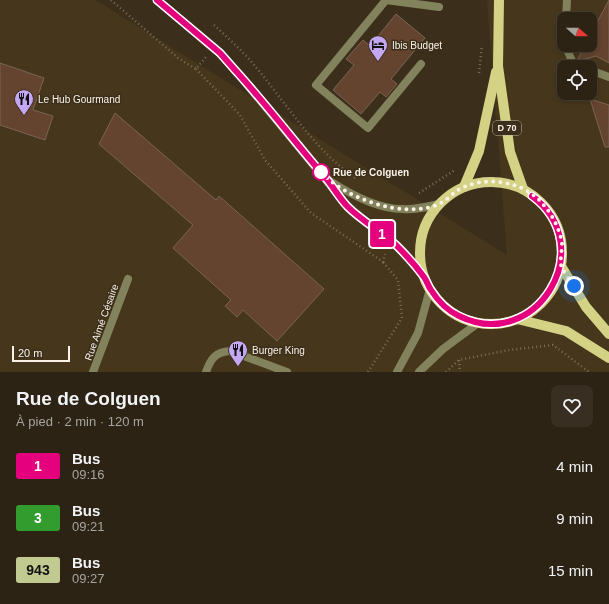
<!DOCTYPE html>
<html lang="fr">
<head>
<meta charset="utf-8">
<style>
  :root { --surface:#2c2314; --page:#382f22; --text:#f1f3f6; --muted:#a6a4a0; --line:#484034 }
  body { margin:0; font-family:Arial,sans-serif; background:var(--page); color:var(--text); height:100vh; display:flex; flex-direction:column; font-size:15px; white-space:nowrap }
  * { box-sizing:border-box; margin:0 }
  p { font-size:13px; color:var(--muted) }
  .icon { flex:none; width:22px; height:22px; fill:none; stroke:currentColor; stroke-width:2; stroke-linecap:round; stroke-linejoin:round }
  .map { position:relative; height:372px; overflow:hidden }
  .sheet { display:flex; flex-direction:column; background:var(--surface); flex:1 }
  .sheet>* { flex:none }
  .badge { padding:0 8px; border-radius:3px; font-size:14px; line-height:26px }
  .needle { width:26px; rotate:111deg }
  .buttons { position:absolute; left:557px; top:12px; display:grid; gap:8px }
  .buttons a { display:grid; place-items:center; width:40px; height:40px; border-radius:8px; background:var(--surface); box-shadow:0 2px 6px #0003,0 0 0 1px var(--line); font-size:20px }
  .scale { position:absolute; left:12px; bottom:10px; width:58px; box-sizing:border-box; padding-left:4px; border:2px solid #fbf3e7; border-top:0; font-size:11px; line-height:14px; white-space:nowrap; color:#fbf3e7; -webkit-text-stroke:3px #3b2f1b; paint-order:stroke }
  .you { position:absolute; width:20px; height:20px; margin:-10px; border:3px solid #fff; border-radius:50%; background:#1a73e8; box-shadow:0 0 0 6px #1a73e833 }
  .map>.badge { position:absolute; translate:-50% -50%; box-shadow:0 0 0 2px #fff }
  .round { display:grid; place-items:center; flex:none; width:42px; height:42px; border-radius:8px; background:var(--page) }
  .summary { display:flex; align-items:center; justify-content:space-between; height:68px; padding:0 16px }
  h1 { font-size:19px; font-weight:700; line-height:30px }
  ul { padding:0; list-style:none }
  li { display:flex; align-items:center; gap:12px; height:52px; padding:0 16px }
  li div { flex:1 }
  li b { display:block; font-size:15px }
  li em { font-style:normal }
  li .badge { min-width:44px; font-weight:700; text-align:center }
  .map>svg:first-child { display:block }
</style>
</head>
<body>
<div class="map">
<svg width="609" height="372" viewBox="0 0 609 372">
  <rect width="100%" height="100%" fill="#3b2f1b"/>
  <path fill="#46371c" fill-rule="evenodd" d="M0 0H95L507 255 487 0H609V372H0ZM564 19H590V45H564ZM564 67H590V93H564Z"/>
  <g fill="#64432f" stroke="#7a6355">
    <path d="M609 0V63L596 56 582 60 578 59 585 45H590V36Z"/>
    <path d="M396 14 425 38 391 79 397 84 386 97 380 92 361 114 333 90 354 65 346 59 363 40 370 46Z"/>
    <path d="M0 63 44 78 33 110 53 116 45 140 0 125Z"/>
    <path d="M590 99 609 105V147H605Z"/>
    <path d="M115 113 216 200 219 196 324 289 277 341 243 310 237 317 225 306 231 300 173 248 193 225 99 144Z"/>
  </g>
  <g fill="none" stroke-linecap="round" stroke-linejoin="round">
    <g stroke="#7a6f5e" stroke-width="2.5" stroke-dasharray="1 3" stroke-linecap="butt">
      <path d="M111 0 178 58 196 69 206 57"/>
      <path d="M214 25C226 36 238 47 249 59 284 99 311 147 355 178"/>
      <path d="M196 69 240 115 265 160 311 213 383 262 385 254"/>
      <path d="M479 73 482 45"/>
      <path d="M419 193 455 170"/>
      <path d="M459 360 460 372"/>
      <path d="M368 372 402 318 398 280 383 262"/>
      <path d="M446 372 459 360 509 350 553 345 589 372"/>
    </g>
    <g stroke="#82825d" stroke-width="8">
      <path d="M566 19 567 0"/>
      <path d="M565 45 573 63 583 67"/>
      <path d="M590 70 609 77"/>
      <path d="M206 372C211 358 216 352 230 351L287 372"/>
    </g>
    <g stroke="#82825d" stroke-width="8">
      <path d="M157 0 220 53 235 70 349 208 397 246 425 278"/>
      <path d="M421 64 368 128 316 85 386 0 439 7"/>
      <path d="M330 181C350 194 377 209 402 209 415 210 427 207 439 204"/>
      <path d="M93 372 128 279"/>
      <path d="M397 372 418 333 430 289"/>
      <path d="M419 372 443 349 478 323"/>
    </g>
    <g stroke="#d3d285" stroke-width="10">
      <path d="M499 0 498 66 510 152 523 189"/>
      <circle cx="491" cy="253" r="71"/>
      <path d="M464 187 479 151 496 72"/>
      <path d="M561 266 586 307 609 334"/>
      <path d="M517 319 566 331 609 358"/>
    </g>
  </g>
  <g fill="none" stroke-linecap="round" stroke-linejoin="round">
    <g stroke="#fff" stroke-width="9">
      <path id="line" d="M157 0 220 53 235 70C266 104 294 141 324 176 333 186 339 198 348 207 363 222 383 232 398 247 407 256 416 266 424 277 427 281 428 286 431 290 438 301 448 311 459 316 536 354 601 247 532 196"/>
    </g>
    <use href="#line" stroke="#e5007d" stroke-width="6"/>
    <path stroke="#fbf3e7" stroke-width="4" stroke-dasharray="0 7.2" d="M321 172 319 170C343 198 404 220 439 204 448 200 454 191 464 187 489 176 524 182 542 203 552 214 560 229 562 244 562 251 560 259 561 265 563 272 570 280 574 286"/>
  </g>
  <defs>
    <g id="hotel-pin" transform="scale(1)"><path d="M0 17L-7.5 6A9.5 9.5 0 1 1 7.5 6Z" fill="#c3a7f2" stroke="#3b2f1b"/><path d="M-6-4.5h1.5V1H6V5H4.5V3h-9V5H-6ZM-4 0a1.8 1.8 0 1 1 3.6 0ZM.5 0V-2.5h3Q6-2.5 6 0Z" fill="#111"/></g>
    <g id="restaurant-pin" transform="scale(1)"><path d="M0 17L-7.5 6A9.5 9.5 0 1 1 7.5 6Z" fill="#c3a7f2" stroke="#3b2f1b"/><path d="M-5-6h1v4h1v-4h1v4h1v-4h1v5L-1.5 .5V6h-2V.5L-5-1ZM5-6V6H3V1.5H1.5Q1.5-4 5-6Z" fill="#111"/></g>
  </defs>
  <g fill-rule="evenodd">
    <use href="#hotel-pin" x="378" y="45"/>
    <use href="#restaurant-pin" x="24" y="99"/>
    <use href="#restaurant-pin" x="238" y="350"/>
  </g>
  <circle fill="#fff" stroke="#e5007d" stroke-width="2" cx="321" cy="172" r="8"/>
  <g text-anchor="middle" stroke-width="3" stroke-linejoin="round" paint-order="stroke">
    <rect fill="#3b2f1b" stroke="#c1b8aa" stroke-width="1" x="493" y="121" width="28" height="14" rx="3"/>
    <g font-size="9" font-weight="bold" fill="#fbf3e7">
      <text x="507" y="131">D 70</text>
    </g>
    <g font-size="10" fill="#fbf3e7" stroke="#3b2f1b" text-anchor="start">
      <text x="392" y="49">Ibis Budget</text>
      <text x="38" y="103">Le Hub Gourmand</text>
      <text x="252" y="354">Burger King</text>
    </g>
    <g font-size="10" font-weight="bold" fill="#fbf3e7" stroke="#3b2f1b" text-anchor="start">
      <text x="333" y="176">Rue de Colguen</text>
    </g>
    <g font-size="10" fill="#fbf3e7" stroke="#3b2f1b">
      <text transform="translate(101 322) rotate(-70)" y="4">Rue Aimé Césaire</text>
    </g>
  </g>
</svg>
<div class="buttons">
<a><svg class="needle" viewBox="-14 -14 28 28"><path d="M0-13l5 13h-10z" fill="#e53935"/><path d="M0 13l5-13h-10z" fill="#a6a4a0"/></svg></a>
<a><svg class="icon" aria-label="locate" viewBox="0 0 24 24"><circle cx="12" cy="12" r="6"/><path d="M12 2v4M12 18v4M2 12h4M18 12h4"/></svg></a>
</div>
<div class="scale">20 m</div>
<div class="you" style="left:574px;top:286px"></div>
<b class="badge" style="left:382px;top:234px;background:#e5007d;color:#fff">1</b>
</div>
<section class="sheet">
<div class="summary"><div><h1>Rue de Colguen</h1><p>À pied · 2 min · 120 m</p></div><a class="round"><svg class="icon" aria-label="heart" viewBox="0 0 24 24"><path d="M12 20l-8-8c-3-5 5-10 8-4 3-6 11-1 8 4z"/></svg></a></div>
<ul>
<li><span class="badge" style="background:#e5007d;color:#fff">1</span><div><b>Bus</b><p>09:16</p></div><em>4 min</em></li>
<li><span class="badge" style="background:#339c2e;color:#fff">3</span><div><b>Bus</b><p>09:21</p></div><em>9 min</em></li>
<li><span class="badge" style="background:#c1ca90;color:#111">943</span><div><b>Bus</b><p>09:27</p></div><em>15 min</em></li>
</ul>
</section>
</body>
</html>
